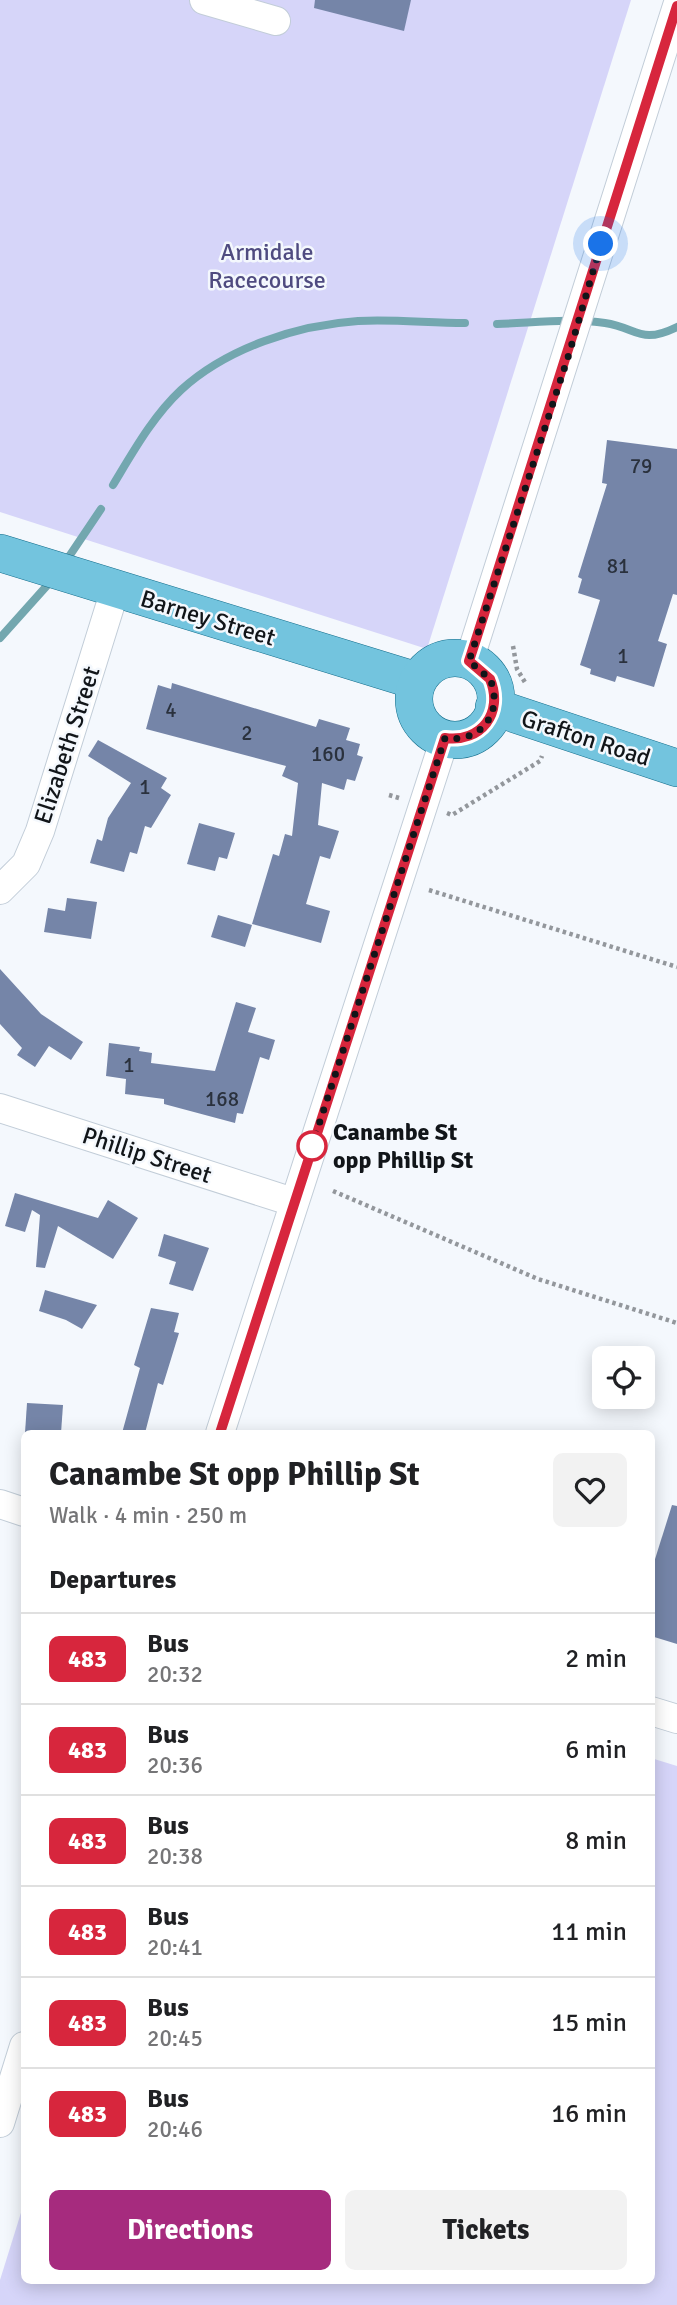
<!DOCTYPE html>
<html lang="en">
<head>
<meta charset="utf-8">
<style>
  :root { --surface:#fff; --page:#f2f2f2; --text:#202124; --muted:#757577; --line:#e0e0e0; --accent:#a62b7e }
  body { margin:0; font-family:Signika,sans-serif; background:var(--page); color:var(--text); height:100vh; display:flex; flex-direction:column; font-size:26px; white-space:nowrap }
  * { box-sizing:border-box; margin:0 }
  p { font-size:23px; color:var(--muted) }
  .icon { flex:none; width:38px; height:38px; fill:none; stroke:currentColor; stroke-width:2; stroke-linecap:round; stroke-linejoin:round }
  .map { position:relative; flex:1; overflow:hidden }
  .side { position:absolute; left:21px; top:1430px; width:634px; height:854px; display:flex; flex-direction:column; background:var(--surface); border-radius:10px; box-shadow:0 4px 18px #0003 }
  .side>* { flex:none }
  .badge { padding:0 14px; border-radius:10px; font-size:24px; line-height:46px }
  .fabs { position:absolute; left:592px; top:1346px; display:grid; gap:14px }
  .fabs a { display:grid; place-items:center; width:63px; height:63px; border-radius:10px; background:var(--surface); box-shadow:0 4px 18px #0003; font-size:35px }
  .you { position:absolute; width:35px; height:35px; margin:-18px; border:5px solid #fff; border-radius:50%; background:#1a73e8; box-shadow:0 0 0 10px #1a73e833 }
  .map>.badge { position:absolute; translate:-50% -50%; box-shadow:0 0 0 4px #fff }
  h2 { padding:0 28px; font-size:26px; line-height:63px }
  .round { display:grid; place-items:center; flex:none; width:74px; height:74px; border-radius:10px; background:var(--page) }
  .head { display:flex; align-items:center; justify-content:space-between; height:119px; padding:0 28px }
  h1 { font-size:33px; font-weight:700; line-height:52px }
  .action { display:flex; gap:14px; margin-top:auto; padding:14px 28px }
  .action a { flex:1; height:80px; border-radius:10px; background:var(--accent); color:#fff; font-size:28px; font-weight:700; line-height:80px; text-align:center }
  .action a+a { background:var(--page); color:var(--text) }
  ul { padding:0; list-style:none }
  li { display:flex; align-items:center; gap:21px; height:91px; padding:0 28px; border-top:2px solid var(--line) }
  li div { flex:1 }
  li b { display:block; font-size:26px }
  li em { font-style:normal }
  li .badge { min-width:77px; font-weight:700; text-align:center }
  .map>svg:first-child { display:block }
</style>
</head>
<body>
<div class="map">
<svg width="677" height="2305" viewBox="0 0 677 2305">
  <rect width="100%" height="100%" fill="#f4f8fd"/>
  <g fill="#d6d5f9">
    <path d="M0 0H631L427 649 0 512Z"/>
    <path d="M651 1758 677 1766V2305H0V2280L24 2203V2280H651Z"/>
  </g>
  <g fill="none" stroke-linecap="round" stroke-linejoin="round">
    <g stroke="#73a7af" stroke-width="8">
      <path d="M497 324C532 323 571 318 605 323 638 328 640 345 677 327"/>
      <path d="M113 485C133 452 153 416 181 390 227 348 297 325 358 321 393 319 429 323 465 323"/>
      <path d="M64 564 101 509"/>
      <path d="M0 638 52 580"/>
    </g>
  </g>
  <g fill="#7585a8">
    <path d="M315 0H411L404 31 314 8Z"/>
    <path d="M607 440 677 449V595L673 594 658 641 667 644 654 687 617 676 615 682 590 674 591 669 580 665 600 600 578 593 582 579 578 577 607 484 602 483Z"/>
    <path d="M172 683 316 727 319 719 350 728 346 740 360 744 357 755 363 757 355 781 347 779 344 790 322 783 318 825 339 831 330 859 320 856 306 904 330 911 321 943 252 924 273 854 279 856 285 834 292 836 298 783 282 776 286 766 146 729 158 685 171 689Z"/>
    <path d="M98 740 167 778 161 788 171 795 151 828 145 826 137 854 130 852 124 872 90 863 97 839 102 841 108 818 131 783 88 756Z"/>
    <path d="M199 823 235 833 227 859 219 857 215 871 187 864Z"/>
    <path d="M67 898 97 902 91 939 44 932 48 908 65 911Z"/>
    <path d="M218 915 252 925 245 947 211 937Z"/>
    <path d="M0 969 41 1014 83 1042 71 1060 49 1046 35 1067 17 1055 22 1048 0 1024Z"/>
    <path d="M236 1002 256 1008 248 1032 275 1040 269 1060 260 1057 243 1114 237 1113 235 1123 164 1104V1099L125 1094 126 1079 106 1076 109 1043 140 1047 139 1051 152 1053 151 1063 215 1071Z"/>
    <path d="M15 1193 98 1218 108 1200 138 1218 113 1259 58 1226 45 1268 36 1267 40 1215 32 1210 25 1232 5 1226Z"/>
    <path d="M164 1234 209 1248 193 1291 169 1284 176 1262 158 1256Z"/>
    <path d="M45 1290 97 1305 82 1329 66 1320 39 1311Z"/>
    <path d="M151 1308 179 1313 174 1332 179 1333 163 1385 158 1383 145 1433H122L140 1368 134 1365Z"/>
    <path d="M27 1403 63 1405 61 1433H25Z"/>
    <path d="M672 1505 677 1506V1644L651 1636V1572Z"/>
  </g>
  <g fill="none" stroke-linecap="round" stroke-linejoin="round">
    <g stroke="#c2cdd8" stroke-width="30">
      <g id="minor">
        <path d="M204 0 276 21"/>
        <path d="M469 661C540 443 607 224 677 6"/>
        <path d="M0 890 26 864 40 831 115 590"/>
        <path d="M0 1108 293 1202"/>
        <path d="M220 1433 445 738"/>
        <path d="M0 1504 24 1512"/>
        <path d="M651 1711 677 1719"/>
        <path d="M0 2123 24 2046"/>
      </g>
    </g>
    <g stroke="#146d8b" stroke-width="38">
      <g id="major">
        <path d="M0 553 417 681"/>
        <circle cx="455" cy="699" r="41"/>
        <path d="M494 707 677 768"/>
      </g>
    </g>
    <g stroke="#93979c" stroke-width="4.5" stroke-dasharray="3.5 3.5" stroke-linecap="butt">
      <path d="M513 646 517 669 526 684"/>
      <path d="M389 795 399 798"/>
      <path d="M447 813 452 815 540 761 542 756"/>
      <path d="M429 890 677 967"/>
      <path d="M333 1191 538 1279 677 1323"/>
    </g>
    <use href="#minor" stroke="#fff" stroke-width="28"/>
    <use href="#major" stroke="#73c4de" stroke-width="37"/>
  </g>
  <g fill="none" stroke-linecap="round" stroke-linejoin="round">
    <g stroke="#fff" stroke-width="16">
      <path id="line" d="M220 1433 445 738C481 743 504 713 490 679L469 661C540 443 608 224 677 6"/>
    </g>
    <use href="#line" stroke="#d7263d" stroke-width="10"/>
    <path stroke="#111519" stroke-width="7" stroke-dasharray="0 12.6" d="M312 1146 310 1152 445 738C481 743 504 713 490 679L469 661 569 354 601 244"/>
  </g>
  <circle fill="#fff" stroke="#d7263d" stroke-width="3.5" cx="312" cy="1146" r="14"/>
  <g text-anchor="middle" stroke-width="5" stroke-linejoin="round" paint-order="stroke">
    <g font-size="21" fill="#2a313d">
      <text x="641" y="473">79</text>
      <text x="618" y="573">81</text>
      <text x="623" y="663">1</text>
      <text x="171" y="717">4</text>
      <text x="247" y="740">2</text>
      <text x="328" y="761">160</text>
      <text x="145" y="794">1</text>
      <text x="129" y="1072">1</text>
      <text x="222" y="1106">168</text>
    </g>
    <g font-size="24" fill="#4f4b80" stroke="#f4f8fd">
      <text x="267" y="260">Armidale<tspan x="267" dy="28">Racecourse</tspan></text>
    </g>
    <g font-size="24" fill="#111519" stroke="#f4f8fd">
      <text transform="translate(208 618) rotate(17)" y="8">Barney Street</text>
      <text transform="translate(586 738) rotate(18)" y="8">Grafton Road</text>
      <text transform="translate(67 745) rotate(-72)" y="8">Elizabeth Street</text>
      <text transform="translate(147 1155) rotate(18)" y="8">Phillip Street</text>
    </g>
    <g font-size="24" font-weight="bold" fill="#111519" stroke="#f4f8fd" text-anchor="start">
      <text x="333" y="1140">Canambe St<tspan x="333" dy="28">opp Phillip St</tspan></text>
    </g>
  </g>
</svg>
<div class="fabs">
<a><svg class="icon" aria-label="locate" viewBox="0 0 24 24"><circle cx="12" cy="12" r="6"/><path d="M12 2v4M12 18v4M2 12h4M18 12h4"/></svg></a>
</div>
<div class="you" style="left:601px;top:244px"></div>
<section class="side">
<div class="head"><div><h1>Canambe St opp Phillip St</h1><p>Walk · 4 min · 250 m</p></div><a class="round"><svg class="icon" aria-label="heart" viewBox="0 0 24 24"><path d="M12 20l-8-8c-3-5 5-10 8-4 3-6 11-1 8 4z"/></svg></a></div>
<h2>Departures</h2>
<ul>
<li><span class="badge" style="background:#d7263d;color:#fff">483</span><div><b>Bus</b><p>20:32</p></div><em>2 min</em></li>
<li><span class="badge" style="background:#d7263d;color:#fff">483</span><div><b>Bus</b><p>20:36</p></div><em>6 min</em></li>
<li><span class="badge" style="background:#d7263d;color:#fff">483</span><div><b>Bus</b><p>20:38</p></div><em>8 min</em></li>
<li><span class="badge" style="background:#d7263d;color:#fff">483</span><div><b>Bus</b><p>20:41</p></div><em>11 min</em></li>
<li><span class="badge" style="background:#d7263d;color:#fff">483</span><div><b>Bus</b><p>20:45</p></div><em>15 min</em></li>
<li><span class="badge" style="background:#d7263d;color:#fff">483</span><div><b>Bus</b><p>20:46</p></div><em>16 min</em></li>
</ul>
<div class="action"><a>Directions</a><a>Tickets</a></div>
</section>
</div>
</body>
</html>
